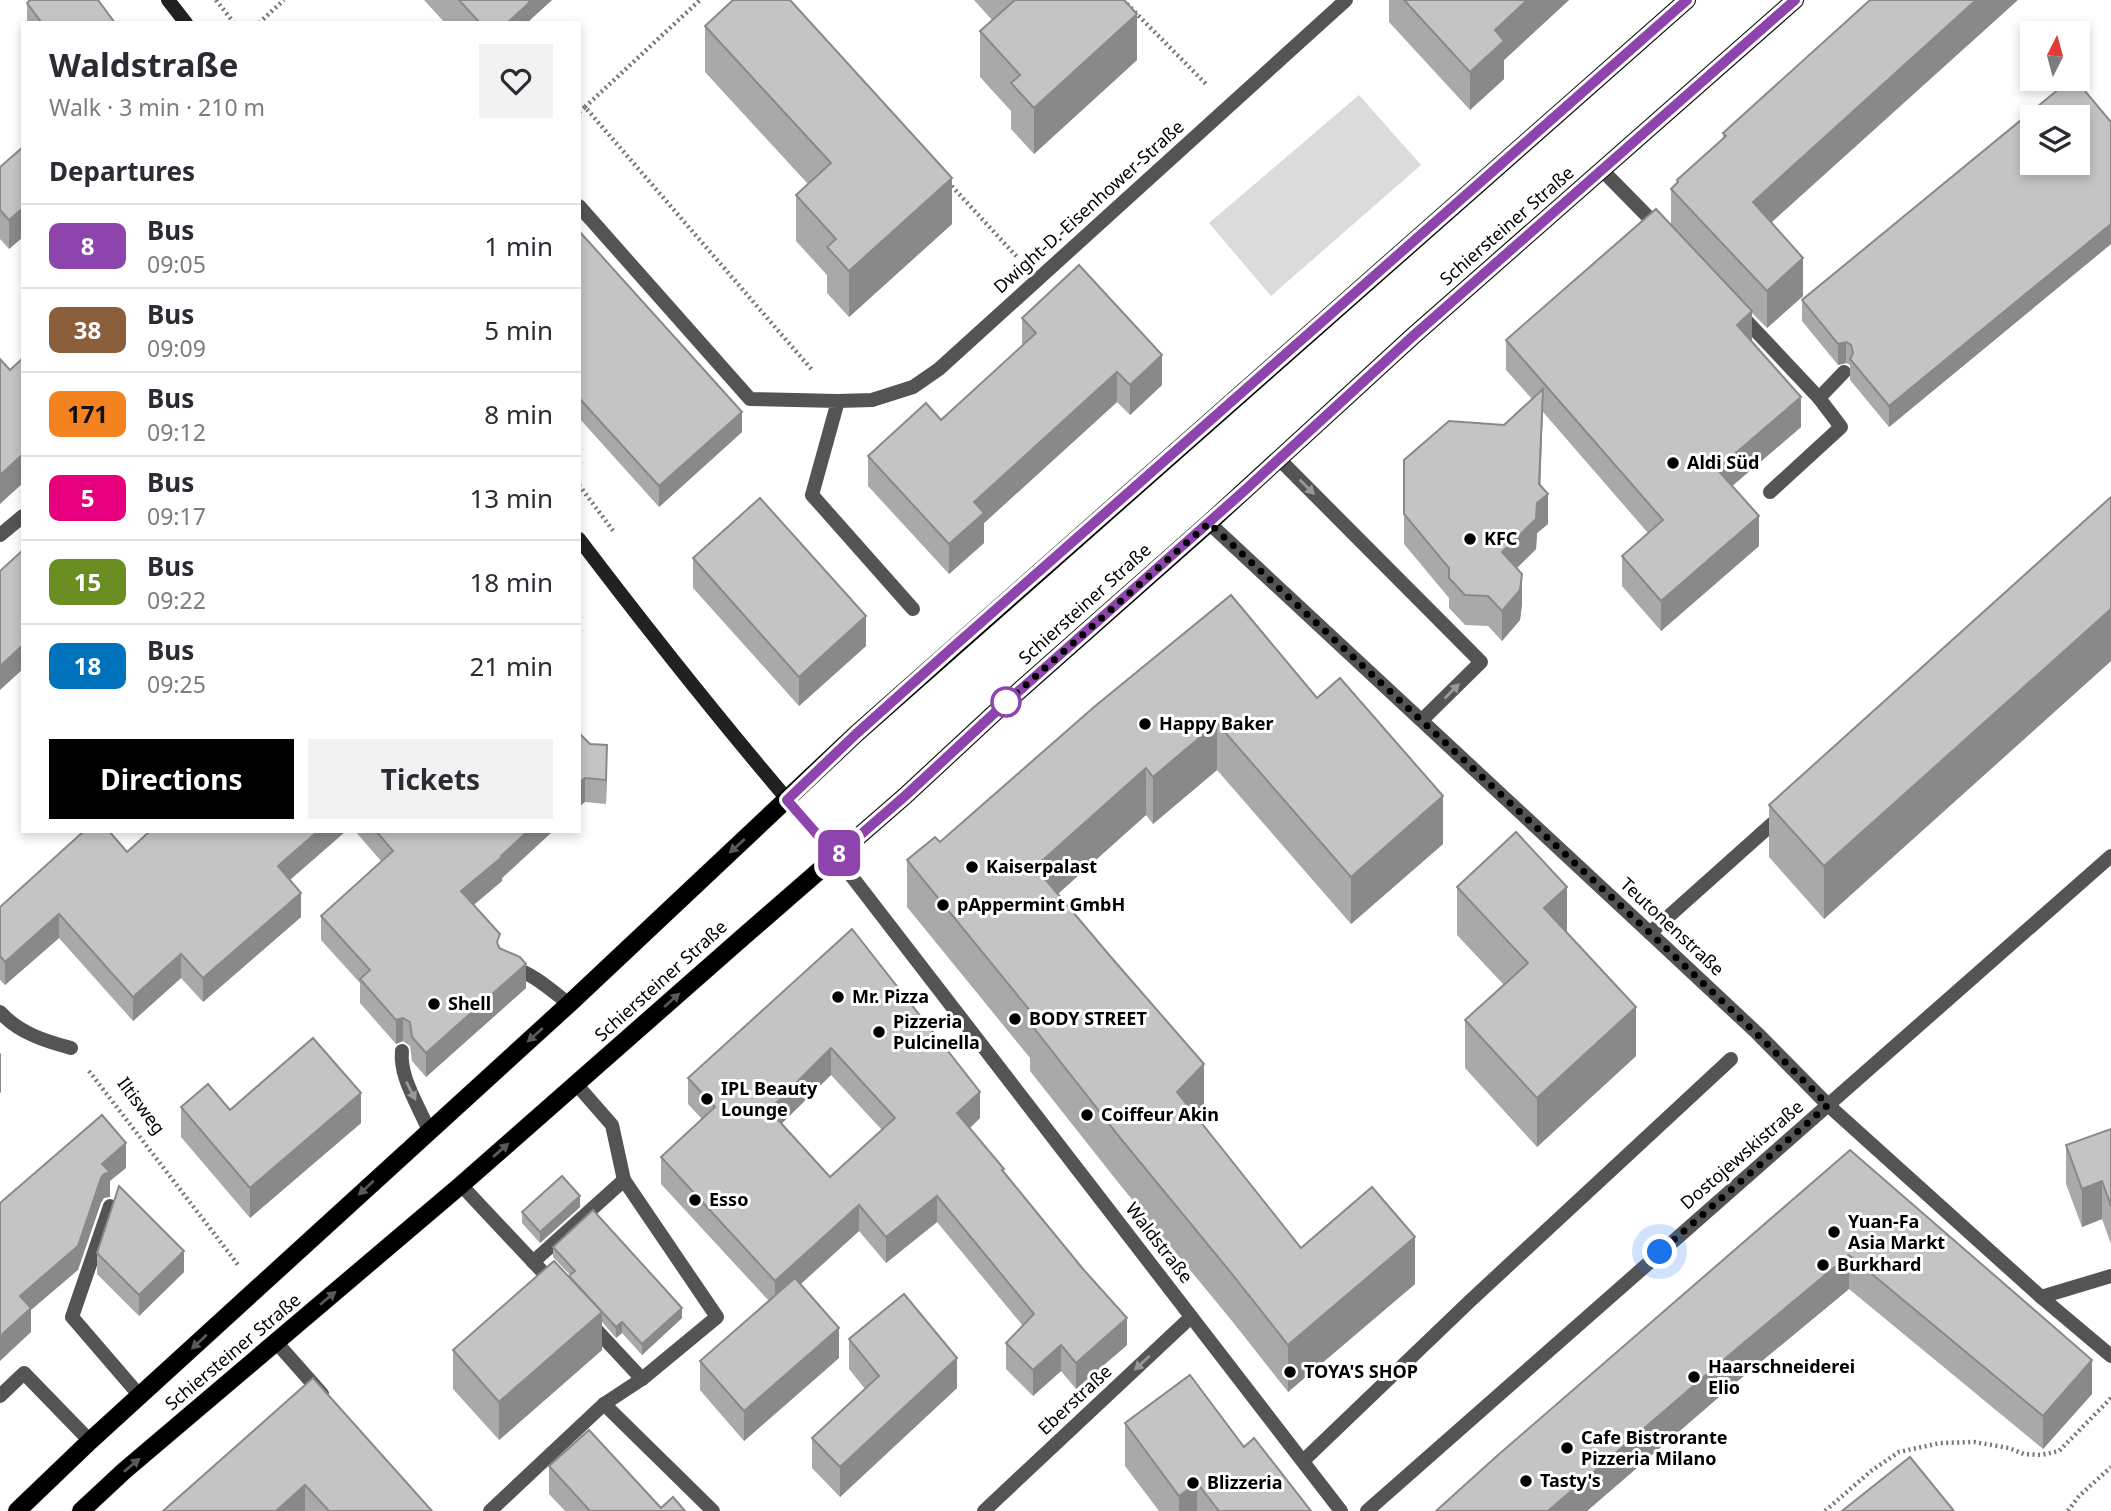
<!DOCTYPE html>
<html lang="en">
<head>
<meta charset="utf-8">
<style>
  :root { --surface:#fff; --page:#f2f2f3; --text:#2b2b33; --muted:#7c7c81; --line:#e1e1e2; --accent:#000 }
  body { margin:0; font-family:"Noto Sans",sans-serif; background:var(--page); color:var(--text); height:100vh; display:flex; flex-direction:column; font-size:26px; white-space:nowrap }
  * { box-sizing:border-box; margin:0 }
  p { font-size:23px; color:var(--muted) }
  .icon { flex:none; width:38px; height:38px; fill:none; stroke:currentColor; stroke-width:2; stroke-linecap:round; stroke-linejoin:round }
  .map { position:relative; flex:1; overflow:hidden }
  .details { position:absolute; left:21px; top:21px; width:560px; height:812px; display:flex; flex-direction:column; background:var(--surface); border-radius:0px; box-shadow:0 4px 10px #0003 }
  .details>* { flex:none }
  .badge { padding:0 14px; border-radius:10px; font-size:24px; line-height:46px }
  .needle { width:46px; rotate:6deg }
  .controls { position:absolute; left:2020px; top:21px; display:grid; gap:14px }
  .controls a { display:grid; place-items:center; width:70px; height:70px; border-radius:0px; background:var(--surface); box-shadow:0 4px 10px #0003; font-size:35px }
  .you { position:absolute; width:35px; height:35px; margin:-18px; border:5px solid #fff; border-radius:50%; background:#1a73e8; box-shadow:0 0 0 10px #1a73e833 }
  .map>.badge { position:absolute; translate:-50% -50%; box-shadow:0 0 0 4px #fff }
  h2 { padding:0 28px; font-size:26px; line-height:63px }
  .round { display:grid; place-items:center; flex:none; width:74px; height:74px; border-radius:0px; background:var(--page) }
  .summary { display:flex; align-items:center; justify-content:space-between; height:119px; padding:0 28px }
  h1 { font-size:33px; font-weight:700; line-height:52px }
  .primary-button { display:flex; gap:14px; margin-top:auto; padding:14px 28px }
  .primary-button a { flex:1; height:80px; border-radius:0px; background:var(--accent); color:#fff; font-size:28px; font-weight:700; line-height:80px; text-align:center }
  .primary-button a+a { background:var(--page); color:var(--text) }
  ul { padding:0; list-style:none }
  li { display:flex; align-items:center; gap:21px; height:84px; padding:0 28px; border-top:2px solid var(--line) }
  li div { flex:1 }
  li b { display:block; font-size:26px }
  li em { font-style:normal }
  li .badge { min-width:77px; font-weight:700; text-align:center }
  .map>svg:first-child { display:block }
</style>
</head>
<body>
<div class="map">
<svg width="2111" height="1511" viewBox="0 0 2111 1511">
  <rect width="100%" height="100%" fill="#fff"/>
  <path fill="#dbdbdb" d="M1359 95 1421 165 1271 296 1209 223Z"/>
  <g fill="none" stroke-linecap="round" stroke-linejoin="round">
    <g stroke="#dbdbdb" stroke-width="19">
      <g id="primary">
        <path d="M17 1511 90 1441 569 1004 856 734 1687 0"/>
        <path d="M81 1511 124 1471 461 1185 743 937 905 796 1002 706 1209 523 1413 336 1795 0"/>
      </g>
    </g>
    <g stroke="#767676" stroke-width="4.5" stroke-dasharray="2 3.5" stroke-linecap="butt">
      <path d="M216 0 234 23"/>
      <path d="M1123 0 1208 86"/>
      <path d="M259 23 284 0"/>
      <path d="M585 107 700 0"/>
      <path d="M579 112 585 107 813 371"/>
      <path d="M948 182 1018 258"/>
      <path d="M579 485 614 532"/>
      <path d="M89 1071 239 1266"/>
      <path d="M1825 1511 1871 1471 1899 1452 1940 1443 1974 1442 2009 1448 2024 1454 2041 1455 2059 1451 2111 1398"/>
      <path d="M2068 1511 2079 1496 2111 1467"/>
    </g>
    <g stroke="#545454" stroke-width="14">
      <path d="M1603 171 1661 230"/>
      <path d="M579 206 750 399 838 401 812 495 913 609"/>
      <path d="M1739 313 1819 398 1844 372"/>
      <path d="M1279 459 1481 662 1422 720"/>
      <path d="M1770 492 1841 427 1819 398"/>
      <path d="M1650 933 1782 815"/>
      <path d="M508 966C531 972 550 989 569 1004"/>
      <path d="M402 1051C399 1077 419 1106 429 1131"/>
      <path d="M461 1185 554 1284"/>
      <path d="M110 1206 72 1317 140 1396"/>
      <path d="M533 1262 624 1180"/>
      <path d="M2041 1297 2111 1276"/>
      <path d="M589 1322 642 1379"/>
      <path d="M0 1396 24 1373 90 1441"/>
      <path d="M604 1404 713 1511"/>
      <path d="M1303 1461 1470 1301 1731 1059"/>
      <path d="M490 1511 604 1404 642 1379 717 1317 624 1180 612 1125 577 1085"/>
    </g>
    <g stroke="#545454" stroke-width="14">
      <path d="M838 401 872 400 913 387 939 369 1346 0"/>
      <path d="M1209 523 1650 933 1757 1033 1828 1105 2041 1297 2111 1356"/>
      <path d="M0 535 23 516"/>
      <path d="M836 856 1341 1511"/>
      <path d="M0 1012C19 1033 45 1041 71 1048"/>
      <path d="M276 1342 322 1394"/>
      <path d="M984 1511 1191 1317"/>
      <path d="M1367 1511 2111 856"/>
    </g>
    <g stroke="#212121" stroke-width="14">
      <path d="M168 0 186 23"/>
      <path d="M579 539C661 647 746 753 836 856"/>
    </g>
    <use href="#primary" stroke="#000" stroke-width="18"/>
  </g>
  <g fill="#a9a9a9" fill-rule="evenodd">
    <path d="M424 0H552L530 20V23H445Z"/>
    <path d="M974 0H1124L1137 60 1034 154 1011 129V111L980 77V31L992 20Z"/>
    <path d="M1389 0H1569L1504 60V79L1470 110 1389 22Z"/>
    <path d="M1870 0 1771 222 1803 296 1767 328 1752 313V342L1801 427 1732 486 1759 546 1661 631 1622 586V556L1648 533 1543 412 1540 485 1548 524 1537 533 1536 549 1517 568 1522 604 1520 620 1502 641 1488 626 1465 625 1449 608V598L1404 544V460L1504 425 1532 399 1506 370V340L1671 225V189L1677 184V180L1723 139V133Z"/>
    <path d="M27 3 115 23H27Z"/>
    <path d="M705 26 952 224 849 317 827 293V275L796 241V195L808 184 705 72Z"/>
    <path d="M2111 122V244L1889 427 1850 380V365L1846 363 1838 365 1802 321V300Z"/>
    <path d="M23 147V237L9 249 0 239V167Z"/>
    <path d="M579 231 742 432 659 507 579 418Z"/>
    <path d="M1022 318 1162 385 1130 415 1117 402 984 523V543L949 574 868 486V456L941 420 1022 346Z"/>
    <path d="M2111 497V661L1824 919 1769 857V805Z"/>
    <path d="M693 558 866 646 799 706 693 588Z"/>
    <path d="M1317 698 1443 844 1351 924 1217 770 1153 824 1146 815 1058 894 1204 1112 1198 1118 1301 1248 1415 1284 1288 1392 1232 1321 1121 1186 1030 1071V1058L907 907V860L940 842 1094 707Z"/>
    <path d="M579 733 607 769 606 804 585 802Z"/>
    <path d="M150 831H346L290 880 301 917 203 1002 181 978 133 1021 59 938 5 985 0 980V907L127 852Z"/>
    <path d="M355 831H553L502 878V881L474 905 526 988 426 1077 412 1061 410 1046 403 1041 396 1044 360 1003V983L321 940V916L381 861Z"/>
    <path d="M1457 887 1567 932 1636 1056 1537 1147 1465 1068V1020L1504 985 1457 935Z"/>
    <path d="M852 929 980 1118 970 1128 1004 1173 1127 1345 1076 1389 1061 1371 1033 1396 1006 1369V1343L1023 1326 937 1222 886 1263 859 1231 801 1284 839 1358 744 1441 700 1390V1361L769 1301 661 1184V1157L702 1119 688 1104V1078ZM831 1075 882 1130 830 1177 782 1123Z"/>
    <path d="M181 1107 230 1110 361 1123 250 1218 181 1137Z"/>
    <path d="M2111 1129V1244L2102 1219 2082 1227 2066 1184V1145Z"/>
    <path d="M1850 1150 2092 1394 2043 1449 1849 1289 1734 1384 1587 1511H1436Z"/>
    <path d="M580 1207 540 1243 522 1223V1212Z"/>
    <path d="M553 1247 682 1318 642 1355 622 1333 616 1338 602 1322V1350L499 1440 453 1389V1350L569 1276 570 1275 553 1257Z"/>
    <path d="M97 1253 184 1272 139 1316 97 1274Z"/>
    <path d="M849 1339 957 1388 840 1497 812 1468V1438L865 1389 849 1369Z"/>
    <path d="M313 1378 432 1511H163Z"/>
    <path d="M1125 1423 1244 1447 1311 1511H1159L1125 1466Z"/>
    <path d="M549 1466 661 1508 685 1511H565L549 1494Z"/>
  </g>
  <g fill="#898989">
    <path d="M519 0H552L530 20V23H507Z"/>
    <path d="M1527 0H1569L1504 60V79L1470 110V72L1495 30Z"/>
    <path d="M1976 0H2018L1753 239V202Z"/>
    <path d="M1137 14V60L1034 154V108Z"/>
    <path d="M952 178V224L849 317V271Z"/>
    <path d="M23 208V237L9 249V220Z"/>
    <path d="M2111 224V244L1889 427V406Z"/>
    <path d="M1803 258V296L1767 328V291Z"/>
    <path d="M1752 311V341L1737 355V325Z"/>
    <path d="M1846 342V363L1838 365V344Z"/>
    <path d="M1162 355V385L1130 415V385Z"/>
    <path d="M1117 372V402L984 523V543L949 574V544L974 502Z"/>
    <path d="M1543 389 1540 501 1548 494V524L1537 533 1536 549 1502 582V552L1539 484Z"/>
    <path d="M1801 397V427L1717 499V469Z"/>
    <path d="M742 412V432L659 507V486Z"/>
    <path d="M23 454V483L0 504V475Z"/>
    <path d="M1759 516V546L1661 631V601Z"/>
    <path d="M1522 574V604L1520 620 1502 641V611Z"/>
    <path d="M2111 609V661L1824 919V866Z"/>
    <path d="M866 616V646L799 706V677Z"/>
    <path d="M23 645V669L0 690V666Z"/>
    <path d="M1217 723V770L1153 824V777Z"/>
    <path d="M607 745V769L606 804V780Z"/>
    <path d="M1146 768V815L1035 914V867Z"/>
    <path d="M585 778V802L579 807V783Z"/>
    <path d="M1443 796V844L1351 924V877Z"/>
    <path d="M318 831H346L278 890V866Z"/>
    <path d="M528 831H553L502 878V881L461 915V891Z"/>
    <path d="M1567 887V935L1544 908Z"/>
    <path d="M301 893V917L203 1002V978Z"/>
    <path d="M59 914V938L5 985V962Z"/>
    <path d="M181 954V978L133 1021V997Z"/>
    <path d="M526 964V988L426 1077V1053Z"/>
    <path d="M1636 1007V1056L1537 1147V1098Z"/>
    <path d="M403 1018V1041L396 1044V1020Z"/>
    <path d="M831 1048V1075L769 1136V1110Z"/>
    <path d="M1 1053V1092L0 1093V1054Z"/>
    <path d="M1204 1064V1112L1177 1139V1092Z"/>
    <path d="M980 1092V1118L957 1140V1113Z"/>
    <path d="M361 1093V1123L250 1218V1188Z"/>
    <path d="M126 1143V1168L110 1181V1197L104 1198 101 1203 78 1270 31 1310V1332L0 1361V1336L20 1296 102 1164Z"/>
    <path d="M2102 1181V1219L2082 1227V1189Z"/>
    <path d="M580 1196V1207L540 1243V1232Z"/>
    <path d="M937 1196V1222L886 1263V1237Z"/>
    <path d="M859 1205V1231L775 1307V1281Z"/>
    <path d="M1415 1237V1284L1288 1392V1345Z"/>
    <path d="M184 1251V1272L139 1316V1295Z"/>
    <path d="M1849 1255V1289L1734 1384 1587 1511H1548L1734 1351Z"/>
    <path d="M682 1308V1318L642 1355V1344Z"/>
    <path d="M602 1312V1350L499 1440V1402Z"/>
    <path d="M1127 1318V1345L1076 1389V1363Z"/>
    <path d="M622 1322V1333L616 1338V1327Z"/>
    <path d="M839 1328V1358L744 1441V1411Z"/>
    <path d="M1061 1345V1371L1033 1396V1370Z"/>
    <path d="M957 1358V1388L840 1497V1467Z"/>
    <path d="M2092 1360V1394L2043 1449V1416Z"/>
    <path d="M1197 1483V1511H1179V1496Z"/>
    <path d="M305 1485V1511H276Z"/>
  </g>
  <g fill="#c4c4c4" stroke="#898989" stroke-width="2" fill-rule="evenodd">
    <path d="M30 0H98L115 23H42L27 3Z"/>
    <path d="M459 0H528L530 2 507 23H480Z"/>
    <path d="M733 0H790L952 178 849 271 827 247 836 239 796 195 831 163 705 26Z"/>
    <path d="M1015 0H1124L1137 14 1034 108 1011 83 1020 75 980 31Z"/>
    <path d="M1404 0H1527L1495 30 1504 41 1470 72Z"/>
    <path d="M1870 0H1976L1753 202 1803 258 1767 291 1671 189 1678 182 1677 180 1726 136 1723 133Z"/>
    <path d="M2071 79H2075L2111 122V224L1889 406 1850 359 1853 353 1851 345 1846 342 1838 344 1802 300ZM2032 117H2077V163H2032Z"/>
    <path d="M23 147V208L9 220 0 210V167Z"/>
    <path d="M1656 209 1752 311 1737 325 1801 397 1717 469 1759 516 1661 601 1622 556 1663 520 1506 340Z"/>
    <path d="M579 231 742 412 659 486 579 398Z"/>
    <path d="M1079 265 1162 355 1130 385 1117 372 974 502 984 513 949 544 868 456 926 403 941 420 1036 333 1022 318Z"/>
    <path d="M23 358V454L0 475V359L10 370Z"/>
    <path d="M1543 389 1539 484 1548 494 1537 503 1536 519 1502 552 1522 574 1520 590 1502 611 1488 596 1465 595 1449 578V568L1404 514V460L1449 421 1504 425Z"/>
    <path d="M2111 497V609L1824 866 1769 805Z"/>
    <path d="M760 498 866 616 799 677 693 558Z"/>
    <path d="M23 550V645L0 666V571Z"/>
    <path d="M1231 595 1317 698 1340 678 1443 796 1351 877 1217 723 1153 777 1146 768 1035 867 1110 956 1204 1064 1177 1092 1301 1248 1372 1187 1415 1237 1288 1345 1232 1274 1121 1139 1030 1023 1036 1018 907 860 935 837 940 842 1094 707Z"/>
    <path d="M579 733 590 744 607 745 606 780 585 778 579 783Z"/>
    <path d="M84 831H109L127 852 150 831H318L278 866 301 893 203 978 181 954 133 997 59 914 5 962 0 956V907Z"/>
    <path d="M376 831H528L501 856 502 857 461 891 500 934 497 942 499 948 520 957 526 964 426 1053 412 1037 410 1022 403 1018 396 1020 360 979 370 970 321 916 393 851Z"/>
    <path d="M1516 832 1567 887 1544 908 1636 1007 1537 1098 1465 1020 1528 963 1457 887Z"/>
    <path d="M852 929 980 1092 957 1113 1004 1169 1002 1170 1083 1269 1127 1318 1076 1363 1061 1345 1033 1370 1006 1343 1034 1314 937 1196 886 1237 859 1205 775 1281 661 1157 715 1107 688 1078ZM831 1048 895 1118 830 1177 769 1110Z"/>
    <path d="M313 1038 361 1093 250 1188 181 1107 208 1084 230 1110Z"/>
    <path d="M102 1115 126 1143 102 1164 110 1172 104 1174 101 1178 78 1246 20 1296 31 1308 0 1336V1203Z"/>
    <path d="M2111 1129V1206L2102 1181 2082 1189 2066 1145Z"/>
    <path d="M1850 1150 2092 1360 2043 1416 1849 1255 1734 1351 1548 1511H1436L1498 1455Z"/>
    <path d="M562 1176 580 1196 540 1232 522 1212Z"/>
    <path d="M119 1186 184 1251 139 1295 97 1253Z"/>
    <path d="M593 1210 682 1308 642 1344 622 1322 616 1327 569 1276 575 1271 553 1247Z"/>
    <path d="M554 1261 602 1312 499 1402 453 1350Z"/>
    <path d="M795 1278 839 1328 744 1411 700 1361Z"/>
    <path d="M904 1294 957 1358 840 1467 812 1438 879 1376 849 1339Z"/>
    <path d="M1190 1375 1244 1447 1254 1438 1311 1511H1219L1197 1483 1179 1496 1125 1423Z"/>
    <path d="M313 1378 432 1511H329L305 1485 276 1511H163Z"/>
    <path d="M589 1430 661 1508 673 1497 685 1511H590L549 1466Z"/>
    <path d="M1910 1457 1954 1511H1842Z"/>
  </g>
  <defs><path id="oneway-solid" d="M-6-.8H1V-3.2L6.5 0L1 3.2V.8H-6Z" transform="scale(1.75)"/></defs>
  <g fill="#989898">
    <use href="#oneway-solid" transform="translate(1307 487) rotate(45)"/>
    <use href="#oneway-solid" transform="translate(1452 691) rotate(-45)"/>
    <use href="#oneway-solid" transform="translate(411 1091) rotate(63)"/>
    <use href="#oneway-solid" transform="translate(1142 1363) rotate(137)"/>
  </g>
  <g fill="#595959">
    <use href="#oneway-solid" transform="translate(737 846) rotate(138)"/>
    <use href="#oneway-solid" transform="translate(672 1000) rotate(-42)"/>
    <use href="#oneway-solid" transform="translate(535 1035) rotate(138)"/>
    <use href="#oneway-solid" transform="translate(501 1150) rotate(-41)"/>
    <use href="#oneway-solid" transform="translate(366 1188) rotate(137)"/>
    <use href="#oneway-solid" transform="translate(328 1298) rotate(-40)"/>
    <use href="#oneway-solid" transform="translate(199 1342) rotate(137)"/>
    <use href="#oneway-solid" transform="translate(132 1465) rotate(-40)"/>
  </g>
  <g fill="none" stroke-linecap="round" stroke-linejoin="round">
    <g stroke="#fff" stroke-width="16">
      <path id="line" d="M1687 0 951 649 856 734 787 800 836 856 905 796 1002 706 1244 491 1413 336 1795 0"/>
    </g>
    <use href="#line" stroke="#8e44ad" stroke-width="10"/>
    <path stroke="#000" stroke-width="7" stroke-dasharray="0 12.6" d="M1006 702 1002 706 1209 523 1650 933 1757 1034 1828 1105 1660 1252"/>
  </g>
  <g fill="#000" stroke="#fff" stroke-width="2.5">
    <circle cx="1673" cy="463" r="7"/>
    <circle cx="1470" cy="539" r="7"/>
    <circle cx="1145" cy="724" r="7"/>
    <circle cx="972" cy="867" r="7"/>
    <circle cx="943" cy="905" r="7"/>
    <circle cx="838" cy="997" r="7"/>
    <circle cx="434" cy="1004" r="7"/>
    <circle cx="1015" cy="1019" r="7"/>
    <circle cx="879" cy="1032" r="7"/>
    <circle cx="707" cy="1099" r="7"/>
    <circle cx="1087" cy="1115" r="7"/>
    <circle cx="695" cy="1200" r="7"/>
    <circle cx="1834" cy="1232" r="7"/>
    <circle cx="1823" cy="1265" r="7"/>
    <circle cx="1290" cy="1372" r="7"/>
    <circle cx="1694" cy="1377" r="7"/>
    <circle cx="1567" cy="1448" r="7"/>
    <circle cx="1526" cy="1481" r="7"/>
    <circle cx="1193" cy="1483" r="7"/>
  </g>
  <circle fill="#fff" stroke="#8e44ad" stroke-width="3.5" cx="1006" cy="702" r="14"/>
  <g text-anchor="middle" stroke-width="6" stroke-linejoin="round" paint-order="stroke">
    <g font-size="18" fill="#000" stroke="#fff">
      <text transform="translate(1089 207) rotate(-42)" y="6">Dwight-D.-Eisenhower-Straße</text>
      <text transform="translate(1507 226) rotate(-41)" y="6">Schiersteiner Straße</text>
      <text transform="translate(1085 604) rotate(-42)" y="6">Schiersteiner Straße</text>
      <text transform="translate(1672 927) rotate(43)" y="6">Teutonenstraße</text>
      <text transform="translate(661 981) rotate(-42)" y="6">Schiersteiner Straße</text>
      <text transform="translate(141 1106) rotate(53)" y="6">Iltisweg</text>
      <text transform="translate(1742 1155) rotate(-41)" y="6">Dostojewskistraße</text>
      <text transform="translate(1159 1243) rotate(52)" y="6">Waldstraße</text>
      <text transform="translate(233 1352) rotate(-40)" y="6">Schiersteiner Straße</text>
      <text transform="translate(1075 1400) rotate(-43)" y="6">Eberstraße</text>
    </g>
    <g font-size="18" font-weight="bold" fill="#000" stroke="#fff" text-anchor="start">
      <text x="1687" y="469">Aldi Süd</text>
      <text x="1484" y="545">KFC</text>
      <text x="1159" y="730">Happy Baker</text>
      <text x="986" y="873">Kaiserpalast</text>
      <text x="957" y="911">pAppermint GmbH</text>
      <text x="852" y="1003">Mr. Pizza</text>
      <text x="448" y="1010">Shell</text>
      <text x="1029" y="1025">BODY STREET</text>
      <text x="893" y="1028">Pizzeria<tspan x="893" dy="21">Pulcinella</tspan></text>
      <text x="721" y="1095">IPL Beauty<tspan x="721" dy="21">Lounge</tspan></text>
      <text x="1101" y="1121">Coiffeur Akin</text>
      <text x="709" y="1206">Esso</text>
      <text x="1848" y="1228">Yuan-Fa<tspan x="1848" dy="21">Asia Markt</tspan></text>
      <text x="1837" y="1271">Burkhard</text>
      <text x="1708" y="1373">Haarschneiderei<tspan x="1708" dy="21">Elio</tspan></text>
      <text x="1304" y="1378">TOYA'S SHOP</text>
      <text x="1581" y="1444">Cafe Bistrorante<tspan x="1581" dy="21">Pizzeria Milano</tspan></text>
      <text x="1540" y="1487">Tasty's</text>
      <text x="1207" y="1489">Blizzeria</text>
    </g>
  </g>
</svg>
<div class="controls">
<a><svg class="needle" viewBox="-14 -14 28 28"><path d="M0-13l5 13h-10z" fill="#e53935"/><path d="M0 13l5-13h-10z" fill="#7c7c81"/></svg></a>
<a><svg class="icon" aria-label="layers" viewBox="0 0 24 24"><path d="M12 4l9 5-9 5-9-5zM3 14l9 5 9-5"/></svg></a>
</div>
<div class="you" style="left:1660px;top:1252px"></div>
<b class="badge" style="left:839px;top:853px;background:#8e44ad;color:#fff">8</b>
<section class="details">
<div class="summary"><div><h1>Waldstraße</h1><p>Walk · 3 min · 210 m</p></div><a class="round"><svg class="icon" aria-label="heart" viewBox="0 0 24 24"><path d="M12 20l-8-8c-3-5 5-10 8-4 3-6 11-1 8 4z"/></svg></a></div>
<h2>Departures</h2>
<ul>
<li><span class="badge" style="background:#8e44ad;color:#fff">8</span><div><b>Bus</b><p>09:05</p></div><em>1 min</em></li>
<li><span class="badge" style="background:#8b5e3c;color:#fff">38</span><div><b>Bus</b><p>09:09</p></div><em>5 min</em></li>
<li><span class="badge" style="background:#f58220;color:#111">171</span><div><b>Bus</b><p>09:12</p></div><em>8 min</em></li>
<li><span class="badge" style="background:#e6007e;color:#fff">5</span><div><b>Bus</b><p>09:17</p></div><em>13 min</em></li>
<li><span class="badge" style="background:#6b8e23;color:#fff">15</span><div><b>Bus</b><p>09:22</p></div><em>18 min</em></li>
<li><span class="badge" style="background:#0072bc;color:#fff">18</span><div><b>Bus</b><p>09:25</p></div><em>21 min</em></li>
</ul>
<div class="primary-button"><a>Directions</a><a>Tickets</a></div>
</section>
</div>
</body>
</html>
